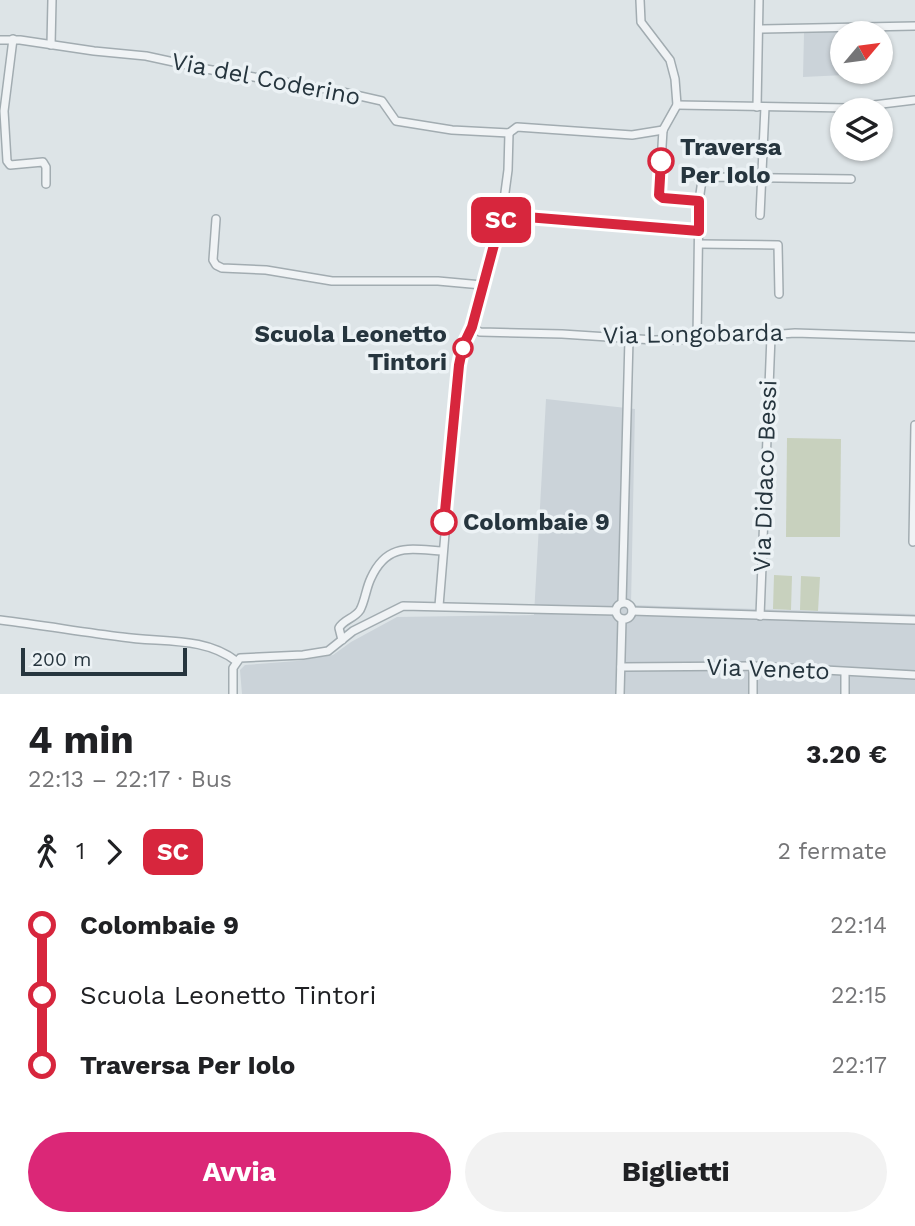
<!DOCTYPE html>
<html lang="it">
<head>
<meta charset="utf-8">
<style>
  :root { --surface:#fff; --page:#f2f2f2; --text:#202124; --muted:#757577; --accent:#db2777 }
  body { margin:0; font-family:"Work Sans",sans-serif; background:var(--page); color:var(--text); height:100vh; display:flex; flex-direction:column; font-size:26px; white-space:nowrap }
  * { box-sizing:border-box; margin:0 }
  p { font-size:23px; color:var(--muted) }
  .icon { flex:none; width:38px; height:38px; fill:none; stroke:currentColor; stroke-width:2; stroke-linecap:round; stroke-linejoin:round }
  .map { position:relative; height:694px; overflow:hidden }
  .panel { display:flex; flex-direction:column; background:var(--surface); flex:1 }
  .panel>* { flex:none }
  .badge { padding:0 14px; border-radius:10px; font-size:24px; line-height:46px }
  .needle { width:46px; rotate:61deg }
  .tools { position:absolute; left:830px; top:21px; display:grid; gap:14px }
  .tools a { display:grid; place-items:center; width:63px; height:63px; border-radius:50%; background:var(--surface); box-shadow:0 2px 5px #0004; font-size:35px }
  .scale { position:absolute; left:21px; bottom:18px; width:166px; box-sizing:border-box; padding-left:7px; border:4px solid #26353e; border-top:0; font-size:19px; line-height:24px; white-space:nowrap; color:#26353e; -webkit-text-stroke:5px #ecf2f5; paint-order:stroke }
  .map>.badge { position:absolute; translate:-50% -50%; box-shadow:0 0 0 4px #fff }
  .legs { display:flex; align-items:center; gap:10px; height:77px; padding:0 28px; font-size:23px }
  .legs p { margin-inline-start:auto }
  .head { display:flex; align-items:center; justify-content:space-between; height:119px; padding:0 28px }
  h1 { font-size:38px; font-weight:700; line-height:52px }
  .button { display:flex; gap:14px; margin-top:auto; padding:14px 28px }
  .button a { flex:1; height:80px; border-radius:42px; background:var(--accent); color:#fff; font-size:28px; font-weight:700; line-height:80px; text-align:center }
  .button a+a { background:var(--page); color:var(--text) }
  ul { padding:0 28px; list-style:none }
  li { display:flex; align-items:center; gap:24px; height:70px; font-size:26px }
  li i { display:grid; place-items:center; width:10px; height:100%; margin:0 9px; background:currentColor }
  li i::after { content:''; width:18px; height:18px; margin:-9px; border:5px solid; border-radius:50%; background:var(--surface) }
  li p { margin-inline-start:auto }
  li:first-child i { background:linear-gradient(#0000 50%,currentColor 0) }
  li:last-child i { background:linear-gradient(currentColor 50%,#0000 0) }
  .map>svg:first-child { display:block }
</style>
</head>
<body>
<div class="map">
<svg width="915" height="694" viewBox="0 0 915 694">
  <rect width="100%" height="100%" fill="#dde4e7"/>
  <g fill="#cbd3d9">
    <path d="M845 31 842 33V72H845V75L803 77 804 33Z"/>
    <path d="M546 399 635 409 631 605 915 614V694H242L240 670 245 665 297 661 333 655 351 642 397 617 534 615Z"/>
  </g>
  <g fill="#c8d1be">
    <path d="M787 438 841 439 840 537H786Z"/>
    <path d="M774 575 792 576 791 610 773 609Z"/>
    <path d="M801 576 820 577 818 611 800 610Z"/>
  </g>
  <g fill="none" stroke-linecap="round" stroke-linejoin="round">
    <g stroke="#a2acb1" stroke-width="10">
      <g id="street">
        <path d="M640 0 641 22 670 60 675 79 677 105 663 130"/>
        <path d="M759 29 915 26"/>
        <path d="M13 39 4 111 7 161 10 165 43 162 46 167V184"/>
        <path d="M0 40H20L94 51 146 56 206 69 338 91 382 101 396 121 452 130 509 133"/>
        <path d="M51 45 52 0"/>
        <path d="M677 105 849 108 915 100"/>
        <path d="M757 107 759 0"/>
        <path d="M663 130 659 195 663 198 699 201"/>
        <path d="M509 133 517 127 632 135 663 130"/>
        <path d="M502 215 699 231"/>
        <path d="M760 215 765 107"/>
        <path d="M216 219 213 260 216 265 222 268 266 270 332 281H438L482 285"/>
        <path d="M699 244 778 245 779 294"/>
        <path d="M472 327 480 332 562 334 654 340 713 339 795 333 915 337"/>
        <path d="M697 339 699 201 702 180 710 177 851 179"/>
        <path d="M913 542 915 425"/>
        <path d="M622 603 629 339"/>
        <circle cx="624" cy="611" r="8"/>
        <path d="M439 606 459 364 463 346 472 327 482 285 502 215 508 170 509 133"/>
        <path d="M632 611 915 620"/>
        <path d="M760 616 771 336"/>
        <path d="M0 620C41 625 82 632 122 637 160 643 204 636 236 661"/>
        <path d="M342 640 339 628C344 619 354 619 360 610 365 601 366 588 371 578 387 543 409 549 442 551"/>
        <path d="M621 667 753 666 915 675"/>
        <path d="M233 694V668L240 658 303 655 328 651 353 631 403 606 616 611"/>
        <path d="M620 694 622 619"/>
        <path d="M753 694V666"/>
        <path d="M845 694V673"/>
      </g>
    </g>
    <use href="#street" stroke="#f0f3f5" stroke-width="7"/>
  </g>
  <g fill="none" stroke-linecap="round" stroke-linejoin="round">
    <g stroke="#fff" stroke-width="16">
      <path id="line-1" d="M444 522 459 365 463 346 472 327 502 215 699 231V201L663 198 659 195 661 161"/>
    </g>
    <use href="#line-1" stroke="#d7263d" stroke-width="10"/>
  </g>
  <g fill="#fff" stroke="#d7263d" stroke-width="3.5">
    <circle cx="661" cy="161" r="12"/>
    <circle cx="463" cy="348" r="9"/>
    <circle cx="444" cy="522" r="12"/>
  </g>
  <g text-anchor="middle" stroke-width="7" stroke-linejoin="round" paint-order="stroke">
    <g font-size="24" fill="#26353e" stroke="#ecf2f5">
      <text transform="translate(266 79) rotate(11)" y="8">Via del Coderino</text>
      <text transform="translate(693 334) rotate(-1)" y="8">Via Longobarda</text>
      <text transform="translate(765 476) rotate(-88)" y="8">Via Didaco Bessi</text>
      <text transform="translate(768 669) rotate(2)" y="8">Via Veneto</text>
    </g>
    <g font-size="24" font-weight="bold" fill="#26353e" stroke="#ecf2f5" text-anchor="start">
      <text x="680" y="155">Traversa<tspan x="680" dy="28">Per Iolo</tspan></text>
      <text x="447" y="342" text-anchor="end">Scuola Leonetto<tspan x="447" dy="28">Tintori</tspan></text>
      <text x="463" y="530">Colombaie 9</text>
    </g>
  </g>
</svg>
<div class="tools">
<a><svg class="needle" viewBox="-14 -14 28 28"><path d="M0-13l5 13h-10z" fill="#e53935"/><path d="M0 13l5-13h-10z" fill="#757577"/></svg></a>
<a><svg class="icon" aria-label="layers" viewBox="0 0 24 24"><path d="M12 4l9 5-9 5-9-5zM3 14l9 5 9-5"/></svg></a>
</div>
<div class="scale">200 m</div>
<b class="badge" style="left:501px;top:220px;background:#d7263d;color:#fff">SC</b>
</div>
<section class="panel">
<div class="head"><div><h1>4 min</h1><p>22:13 – 22:17 · Bus</p></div><b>3.20 €</b></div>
<div class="legs"><svg class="icon" aria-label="walk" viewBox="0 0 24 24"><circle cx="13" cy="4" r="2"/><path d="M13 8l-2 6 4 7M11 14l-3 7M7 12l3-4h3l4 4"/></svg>1<svg class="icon" aria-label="forward" viewBox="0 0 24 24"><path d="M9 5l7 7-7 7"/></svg><b class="badge" style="background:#d7263d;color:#fff">SC</b><p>2 fermate</p></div>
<ul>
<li><i style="color:#d7263d"></i><b>Colombaie 9</b><p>22:14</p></li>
<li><i style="color:#d7263d"></i><span>Scuola Leonetto Tintori</span><p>22:15</p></li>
<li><i style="color:#d7263d"></i><b>Traversa Per Iolo</b><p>22:17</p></li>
</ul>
<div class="button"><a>Avvia</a><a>Biglietti</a></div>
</section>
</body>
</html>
